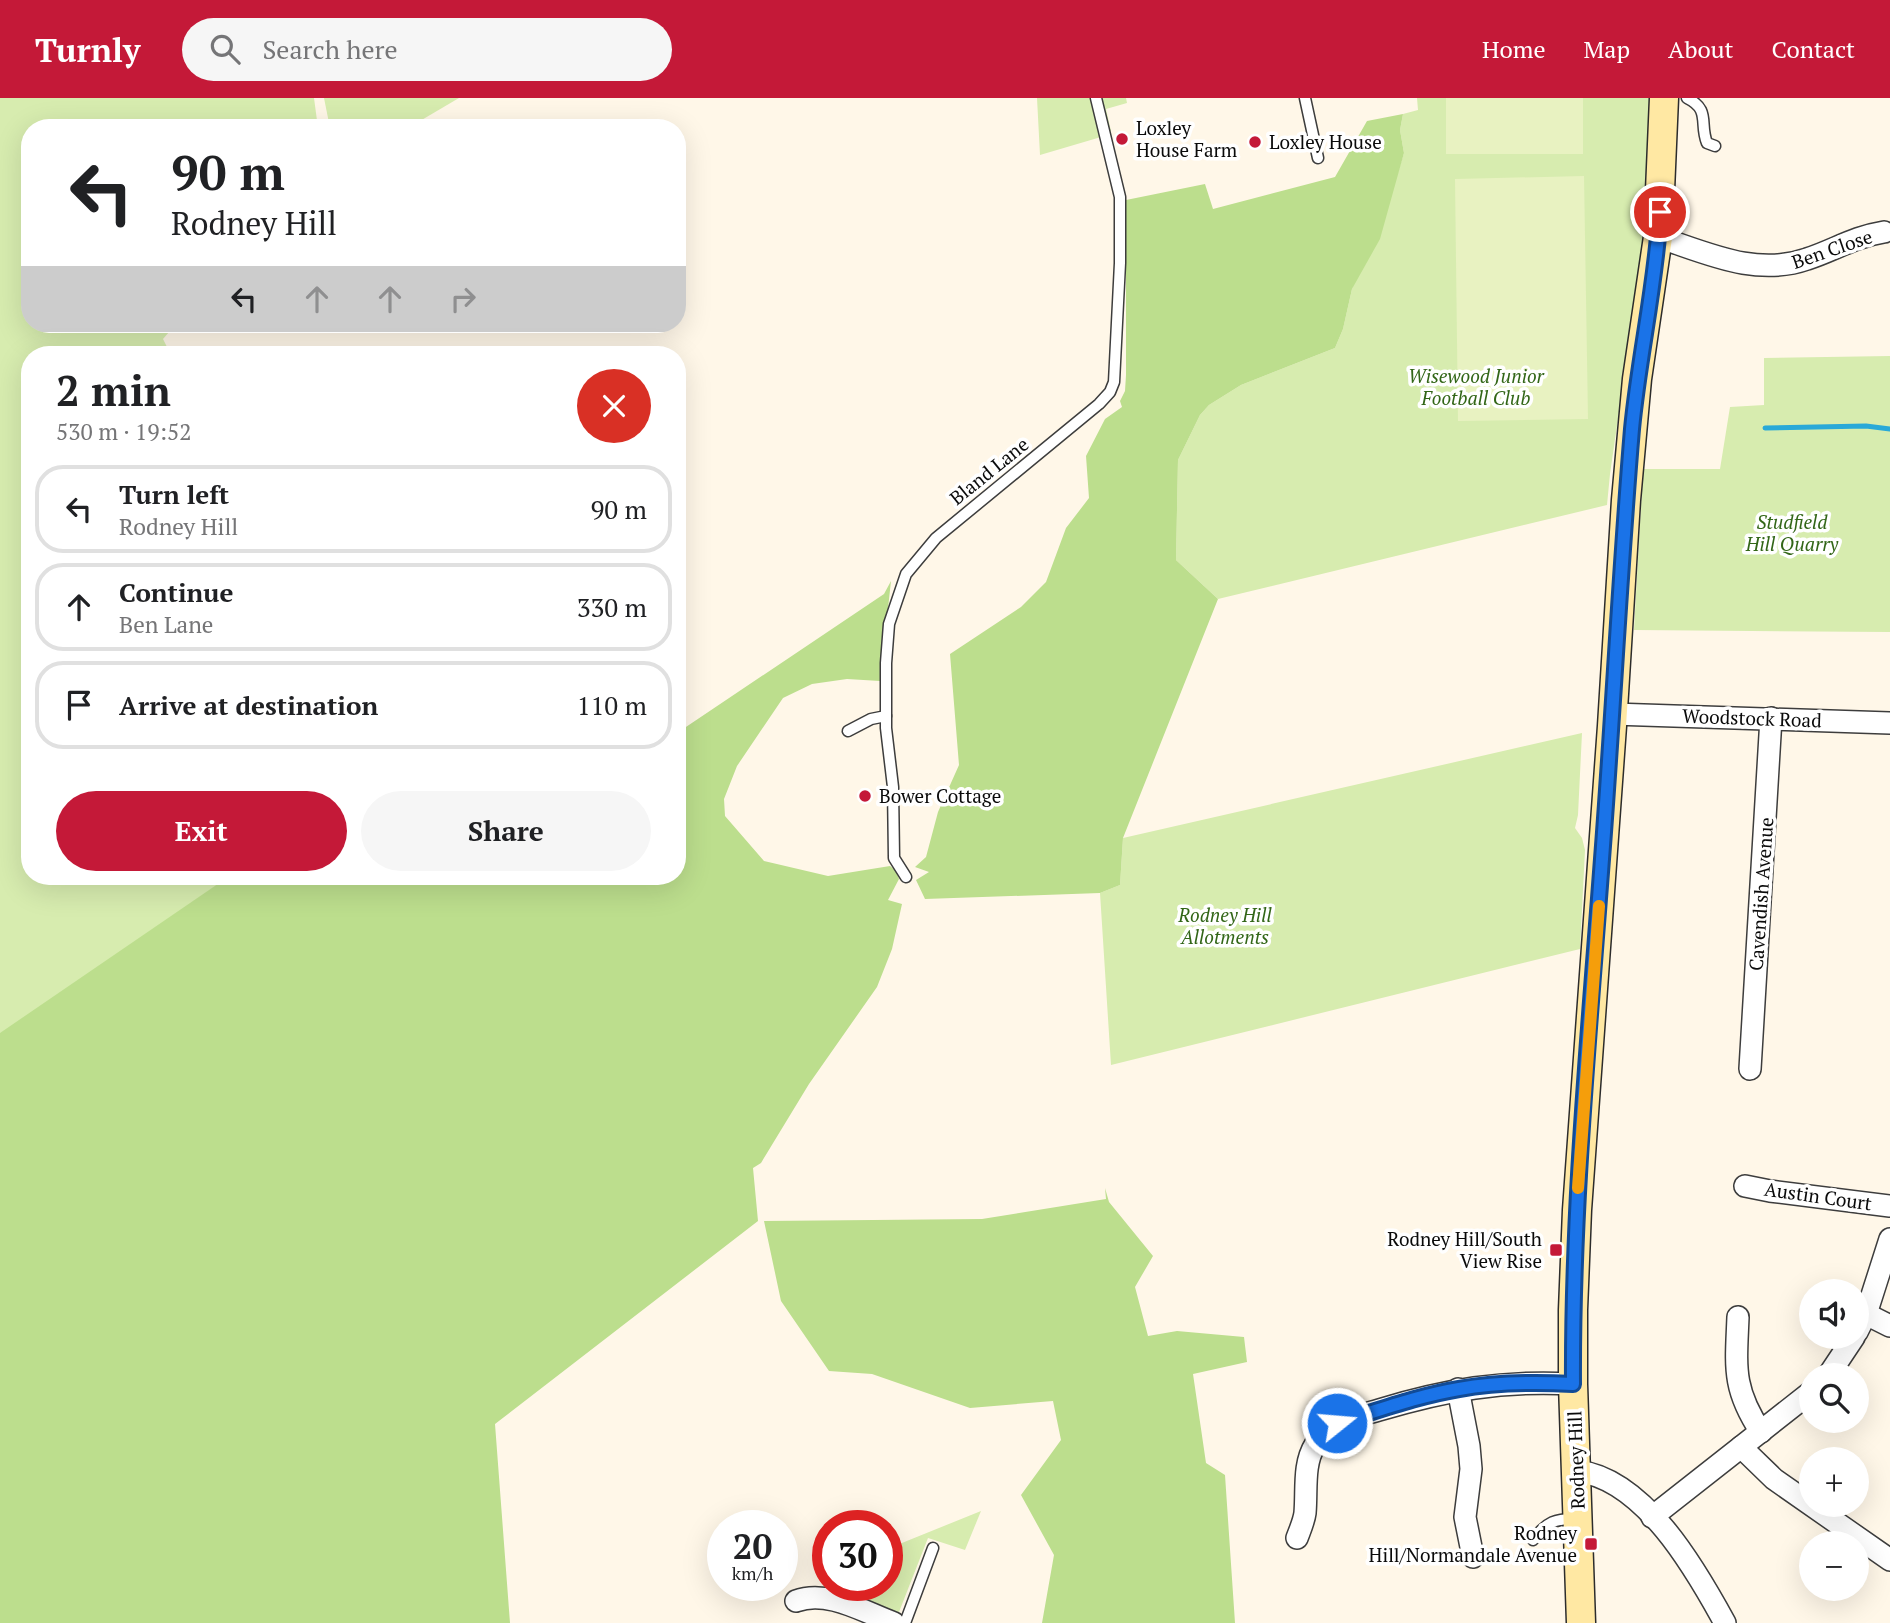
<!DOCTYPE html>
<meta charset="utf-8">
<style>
:root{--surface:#fff;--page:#f6f6f6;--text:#202124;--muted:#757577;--line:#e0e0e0;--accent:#c41938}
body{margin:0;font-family:"PT Serif",serif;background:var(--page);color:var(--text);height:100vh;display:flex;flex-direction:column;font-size:26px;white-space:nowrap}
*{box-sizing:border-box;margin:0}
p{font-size:23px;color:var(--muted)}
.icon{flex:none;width:38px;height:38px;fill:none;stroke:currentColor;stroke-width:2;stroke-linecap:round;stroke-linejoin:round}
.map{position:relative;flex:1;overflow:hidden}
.details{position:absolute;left:21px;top:248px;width:665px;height:539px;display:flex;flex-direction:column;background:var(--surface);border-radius:28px;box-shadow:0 7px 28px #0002}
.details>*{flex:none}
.top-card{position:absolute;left:21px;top:21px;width:665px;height:214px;border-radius:28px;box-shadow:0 7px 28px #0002;background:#fff;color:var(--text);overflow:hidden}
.controls{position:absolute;left:1799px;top:1181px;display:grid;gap:14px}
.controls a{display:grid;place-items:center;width:70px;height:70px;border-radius:50%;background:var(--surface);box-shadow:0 7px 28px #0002;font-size:35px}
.speed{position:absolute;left:707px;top:1412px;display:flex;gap:14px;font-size:35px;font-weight:700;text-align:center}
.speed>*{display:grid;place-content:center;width:91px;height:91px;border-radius:50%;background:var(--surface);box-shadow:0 7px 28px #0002;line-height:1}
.speed small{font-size:18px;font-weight:400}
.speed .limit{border:10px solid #d22;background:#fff;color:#111}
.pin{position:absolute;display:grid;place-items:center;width:60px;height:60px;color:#fff;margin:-30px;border:4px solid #fff;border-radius:50%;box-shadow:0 2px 7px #0007}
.me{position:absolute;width:77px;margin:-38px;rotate:73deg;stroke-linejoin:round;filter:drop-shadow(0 0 5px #0008)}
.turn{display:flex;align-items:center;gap:24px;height:147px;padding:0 35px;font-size:32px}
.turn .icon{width:91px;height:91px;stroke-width:2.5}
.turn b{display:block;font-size:49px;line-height:60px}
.lanes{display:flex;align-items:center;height:66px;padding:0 35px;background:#0003;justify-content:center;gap:35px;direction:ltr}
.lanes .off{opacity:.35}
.round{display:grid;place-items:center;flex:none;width:74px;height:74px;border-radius:37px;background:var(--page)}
.overview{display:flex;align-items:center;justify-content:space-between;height:119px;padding:0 35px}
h1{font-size:42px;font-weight:600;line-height:52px}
.button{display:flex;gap:14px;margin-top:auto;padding:14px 35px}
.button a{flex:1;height:80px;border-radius:42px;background:var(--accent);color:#fff;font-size:28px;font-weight:600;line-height:80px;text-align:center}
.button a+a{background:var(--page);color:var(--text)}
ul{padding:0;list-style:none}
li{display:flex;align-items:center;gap:21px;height:88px;margin:0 14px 10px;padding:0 21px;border:4px solid var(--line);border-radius:28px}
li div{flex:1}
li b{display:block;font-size:26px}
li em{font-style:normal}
header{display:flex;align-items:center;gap:42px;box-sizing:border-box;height:98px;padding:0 35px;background:var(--accent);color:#fff}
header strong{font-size:33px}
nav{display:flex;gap:38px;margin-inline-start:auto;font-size:24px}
.search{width:490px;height:63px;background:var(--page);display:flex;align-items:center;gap:18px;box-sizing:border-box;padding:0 24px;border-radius:38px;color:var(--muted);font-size:26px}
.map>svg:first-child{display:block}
.green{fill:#d7ecaf}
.forest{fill:#bcde8d}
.pitch{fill:#e8f2c1}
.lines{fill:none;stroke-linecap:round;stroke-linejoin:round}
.stream{stroke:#29a9d8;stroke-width:5}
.lane-casing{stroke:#3d3d3d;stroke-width:13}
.street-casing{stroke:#3d3d3d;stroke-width:24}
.secondary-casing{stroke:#2c2c2c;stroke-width:31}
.lane{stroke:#fff;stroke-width:10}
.street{stroke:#fff;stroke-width:21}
.secondary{stroke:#ffe8a3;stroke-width:28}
.route-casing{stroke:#114b97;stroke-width:18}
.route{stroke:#1a73e8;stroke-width:12}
.slow{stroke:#f59e0b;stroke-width:12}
.poi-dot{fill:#c41938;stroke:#fff;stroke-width:2.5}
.labels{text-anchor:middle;stroke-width:7;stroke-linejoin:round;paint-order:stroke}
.poi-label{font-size:19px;fill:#0a0a0a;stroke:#fff;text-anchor:start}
.street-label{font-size:19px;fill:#0a0a0a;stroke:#fff}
.park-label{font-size:19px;font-style:italic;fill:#326617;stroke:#fff}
</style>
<header>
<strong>Turnly</strong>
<div class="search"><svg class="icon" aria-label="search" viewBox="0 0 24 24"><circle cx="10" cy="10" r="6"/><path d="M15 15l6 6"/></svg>Search here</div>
<nav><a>Home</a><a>Map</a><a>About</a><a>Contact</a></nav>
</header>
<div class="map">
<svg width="1890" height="1525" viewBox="0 0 1890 1525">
<rect width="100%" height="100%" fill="#fff7e8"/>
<g class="green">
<polygon points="0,0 314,0 318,30 30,30 30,226 176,226 163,241 171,257 30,257 30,779 229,779 0,936"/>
<polygon points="324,0 459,0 408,30 330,30"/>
<polygon points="1037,0 1126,0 1127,5 1106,11 1111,33 1101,39 1040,57"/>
<polygon points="1417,0 1651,0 1649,107 1610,376 1607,407 1218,501 1176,462 1178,362 1200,317 1209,307 1241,287 1335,250 1343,231 1352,191 1393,90 1404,55 1400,32 1403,16 1418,12"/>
<polygon points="1890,258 1890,534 1634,532 1643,371 1720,371 1730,309 1764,307 1764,260"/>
<polygon points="1582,635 1578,717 1575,730 1582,740 1585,752 1580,851 1111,967 1100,795 1120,787 1123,740"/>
<polygon points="981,1413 965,1452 928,1440 899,1514 892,1516 868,1506 872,1493 855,1488 887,1488 887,1451"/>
</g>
<g class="forest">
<polygon points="1403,16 1400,32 1404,55 1380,141 1352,191 1343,231 1335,250 1241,287 1209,307 1200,317 1178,362 1176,462 1218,501 1123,740 1120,787 1100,795 925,801 916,782 929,774 915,769 926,759 938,714 959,667 950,556 1021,509 1046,484 1066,430 1089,400 1086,358 1105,321 1122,309 1120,303 1125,293 1126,277 1126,102 1205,86 1213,111 1335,79 1367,23"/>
<polygon points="891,483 880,583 847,581 812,586 783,600 737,668 724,701 725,718 764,763 828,778 890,768 896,773 899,781 888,802 902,806 892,851 877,889 809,986 761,1065 753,1070 758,1123 495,1326 510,1525 0,1525 0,935 228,779 677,779 677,635 884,496"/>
<polygon points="1105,1090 1109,1104 1153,1158 1135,1189 1148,1238 1177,1233 1244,1239 1247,1264 1193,1276 1206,1365 1225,1377 1235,1525 1042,1525 1054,1457 1021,1397 1061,1342 1053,1303 970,1310 872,1276 829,1273 781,1203 764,1123 982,1121 1106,1101"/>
</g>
<g class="pitch">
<rect x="1446" y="0" width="137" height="56"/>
<polygon points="1584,78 1588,321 1458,323 1455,81"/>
</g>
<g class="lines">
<polyline class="stream" points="1765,330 1866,328 1890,331"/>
<g class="lane-casing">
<g id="lane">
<polyline points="1305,0 1318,60"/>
<path d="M1687 0C1711 12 1699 25 1707 45L1715 48"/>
<polyline points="848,633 871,621 886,618"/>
<polyline points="906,779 894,760 893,689 886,630 886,565 889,526 906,476 936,440 1099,306 1110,294 1114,284 1120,165 1120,99 1096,0"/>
<path d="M1533 1442C1546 1424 1556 1420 1578 1421"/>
<polyline points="905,1525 933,1450"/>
</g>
</g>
<g class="street-casing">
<g id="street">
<path d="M1658 139C1707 155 1756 179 1807 161 1835 152 1853 139 1884 134"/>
<polyline points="1613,616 1890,625"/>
<polyline points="1750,971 1771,620"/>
<polyline points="1745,1088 1770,1093 1890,1108"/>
<polyline points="1866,1216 1890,1228"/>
<path d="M1738 1219C1736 1269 1732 1290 1761 1334"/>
<polyline points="1857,1234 1866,1216 1890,1141"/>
<polyline points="1828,1278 1854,1239"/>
<polyline points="1458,1291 1469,1348 1471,1371 1465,1419 1473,1459"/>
<polyline points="1741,1349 1774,1381 1890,1462"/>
<path d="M1577 1373C1644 1381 1695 1470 1725 1525"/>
<polyline points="1652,1419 1811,1294"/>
<path d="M1297 1440C1300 1432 1304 1423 1305 1415 1307 1392 1303 1366 1315 1347 1329 1324 1355 1319 1379 1312 1445 1292 1503 1282 1573 1286"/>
<path d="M796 1503C827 1491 864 1514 894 1525"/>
</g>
</g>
<g class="secondary-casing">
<polyline id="secondary" points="1581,1525 1573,1286 1573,1212 1577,1112 1612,628 1626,402 1637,281 1658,139 1664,0"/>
</g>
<use href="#lane" class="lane"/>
<use href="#street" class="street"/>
<use href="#secondary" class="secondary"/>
</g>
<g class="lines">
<g class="route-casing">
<path id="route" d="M1337 1325C1377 1313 1417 1298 1459 1291 1497 1284 1535 1284 1573 1286 1572 1111 1589 936 1602 761 1613 618 1620 474 1632 331 1639 258 1656 186 1660 114"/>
</g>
<use href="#route" class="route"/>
<polyline class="slow" points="1578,1090 1599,808"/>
</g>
<g class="poi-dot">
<circle cx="1122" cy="41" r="7"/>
<circle cx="1255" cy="44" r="7"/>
<circle cx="865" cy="698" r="7"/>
<rect x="1549" y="1145" width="14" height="14" rx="3.5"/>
<rect x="1584" y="1439" width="14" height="14" rx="3.5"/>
</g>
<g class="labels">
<g class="poi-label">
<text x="1136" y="37">Loxley<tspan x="1136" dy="22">House Farm</tspan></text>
<text x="1269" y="51">Loxley House</text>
<text x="879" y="705">Bower Cottage</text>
<text x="1542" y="1148" text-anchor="end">Rodney Hill/South<tspan x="1542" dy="22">View Rise</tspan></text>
<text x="1577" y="1442" text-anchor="end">Rodney<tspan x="1577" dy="22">Hill/Normandale Avenue</tspan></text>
</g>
<g class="street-label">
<text transform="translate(1832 151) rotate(-19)" y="7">Ben Close</text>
<text transform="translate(989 373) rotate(-39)" y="7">Bland Lane</text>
<text transform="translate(1752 620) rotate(2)" y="7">Woodstock Road</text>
<text transform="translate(1761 796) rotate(-86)" y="7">Cavendish Avenue</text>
<text transform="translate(1818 1098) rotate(8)" y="7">Austin Court</text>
<text transform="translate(1576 1362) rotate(-92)" y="7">Rodney Hill</text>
</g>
<g class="park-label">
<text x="1476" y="285">Wisewood Junior<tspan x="1476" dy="22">Football Club</tspan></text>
<text x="1792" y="431">Studfield<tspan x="1792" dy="22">Hill Quarry</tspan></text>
<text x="1225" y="824">Rodney Hill<tspan x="1225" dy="22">Allotments</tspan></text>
</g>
</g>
</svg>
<div class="controls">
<a><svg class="icon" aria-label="sound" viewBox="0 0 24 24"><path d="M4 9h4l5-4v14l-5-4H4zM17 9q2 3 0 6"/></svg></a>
<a><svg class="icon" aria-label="search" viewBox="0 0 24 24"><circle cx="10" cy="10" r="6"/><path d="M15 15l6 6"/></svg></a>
<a>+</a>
<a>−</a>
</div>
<div class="speed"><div>20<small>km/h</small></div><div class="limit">30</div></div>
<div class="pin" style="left:1660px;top:114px;background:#d93025"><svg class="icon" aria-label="arrive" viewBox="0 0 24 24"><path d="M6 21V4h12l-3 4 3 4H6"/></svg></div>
<svg class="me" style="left:1337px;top:1325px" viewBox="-20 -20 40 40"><circle r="17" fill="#1a73e8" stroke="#fff" stroke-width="3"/><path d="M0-11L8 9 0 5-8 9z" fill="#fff"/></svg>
<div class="top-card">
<div class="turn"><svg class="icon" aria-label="left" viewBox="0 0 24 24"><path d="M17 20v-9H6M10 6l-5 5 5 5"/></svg><div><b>90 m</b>Rodney Hill</div></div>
<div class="lanes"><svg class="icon" aria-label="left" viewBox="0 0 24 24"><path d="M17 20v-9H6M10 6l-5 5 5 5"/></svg><svg class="icon off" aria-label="ahead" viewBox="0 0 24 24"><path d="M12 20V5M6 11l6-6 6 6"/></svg><svg class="icon off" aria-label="ahead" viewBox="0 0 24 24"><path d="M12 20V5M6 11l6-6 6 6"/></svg><svg class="icon off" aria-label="right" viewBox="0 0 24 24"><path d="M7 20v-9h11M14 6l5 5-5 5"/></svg></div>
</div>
<section class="details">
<div class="overview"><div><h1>2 min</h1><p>530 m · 19:52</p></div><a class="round" style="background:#d93025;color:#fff"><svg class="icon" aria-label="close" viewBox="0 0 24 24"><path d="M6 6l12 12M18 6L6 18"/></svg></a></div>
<ul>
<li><svg class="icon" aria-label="left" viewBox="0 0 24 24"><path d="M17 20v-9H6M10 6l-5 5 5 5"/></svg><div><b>Turn left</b><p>Rodney Hill</p></div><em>90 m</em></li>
<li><svg class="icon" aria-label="ahead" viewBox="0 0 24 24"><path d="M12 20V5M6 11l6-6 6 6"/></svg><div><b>Continue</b><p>Ben Lane</p></div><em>330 m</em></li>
<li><svg class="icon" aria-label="arrive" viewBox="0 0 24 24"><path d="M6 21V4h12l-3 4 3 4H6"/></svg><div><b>Arrive at destination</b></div><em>110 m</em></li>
</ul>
<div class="button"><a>Exit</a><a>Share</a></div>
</section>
</div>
